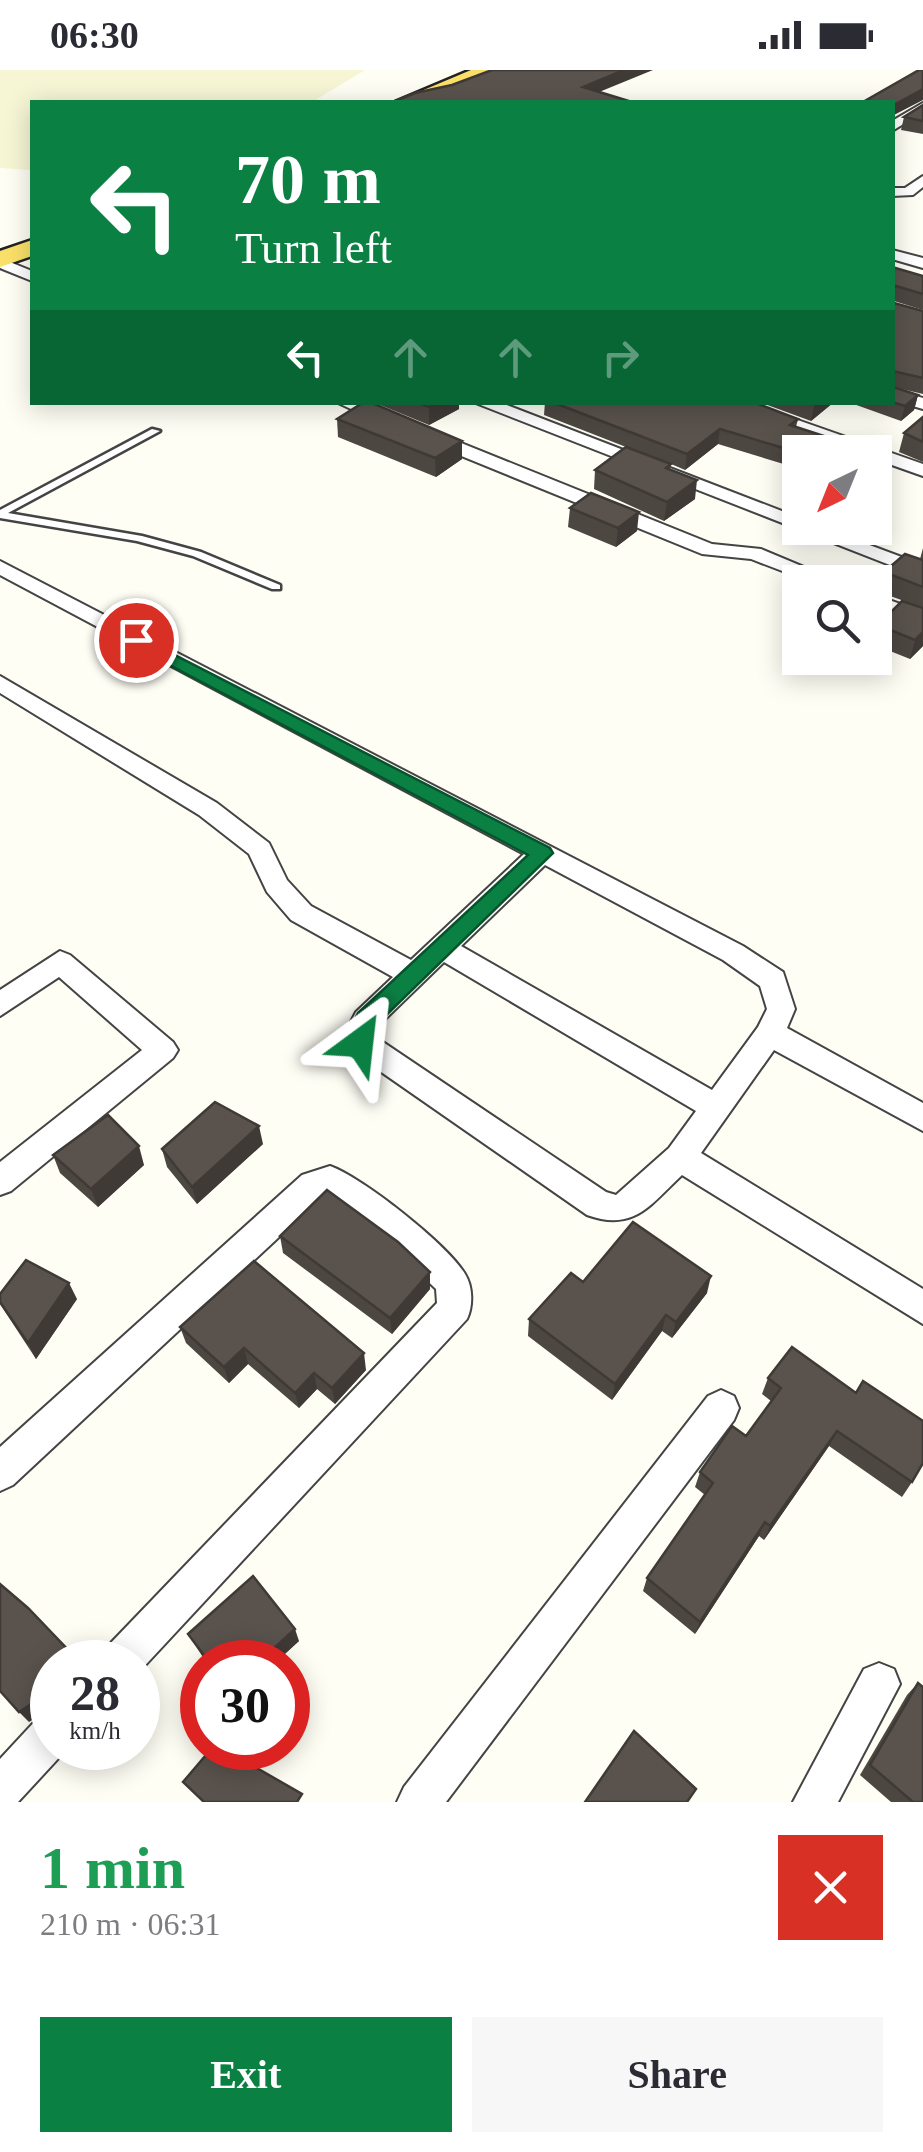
<!DOCTYPE html>
<meta charset="utf-8">
<style>
:root{--surface:#fff;--page:#f7f7f7;--text:#2b2b33;--muted:#7c7c81;--accent:#0b8043}
body{margin:0;font-family:"Times New Roman",serif;background:var(--page);color:var(--text);height:100vh;display:flex;flex-direction:column;font-size:38px;white-space:nowrap}
*{box-sizing:border-box;margin:0}
p{font-size:32px;color:var(--muted)}
.icon{flex:none;width:55px;height:55px;fill:none;stroke:currentColor;stroke-width:2;stroke-linecap:round;stroke-linejoin:round}
.map{position:relative;height:1732px;overflow:hidden}
.sheet{display:flex;flex-direction:column;background:var(--surface);flex:1}
.sheet>*{flex:none}
.banner{position:absolute;left:30px;top:30px;width:865px;height:305px;border-radius:0px;box-shadow:0 5px 25px #0003;background:#0b8043;color:#fff;overflow:hidden}
.needle{width:65px;rotate:223deg}
.fabs{position:absolute;left:782px;top:365px;display:grid;gap:20px}
.fabs a{display:grid;place-items:center;width:110px;height:110px;border-radius:0px;background:var(--surface);box-shadow:0 5px 25px #0003;font-size:50px}
.speed{position:absolute;left:30px;top:1570px;display:flex;gap:20px;font-size:50px;font-weight:700;text-align:center}
.speed>*{display:grid;place-content:center;width:130px;height:130px;border-radius:50%;background:var(--surface);box-shadow:0 5px 25px #0003;line-height:1}
.speed small{font-size:25px;font-weight:400}
.speed .limit{border:15px solid #d22;background:#fff;color:#111}
.pin{position:absolute;display:grid;place-items:center;width:85px;height:85px;color:#fff;margin:-42px;border:5px solid #fff;border-radius:50%;box-shadow:0 2px 10px #0007}
.me{position:absolute;width:110px;margin:-55px;rotate:30deg;stroke-linejoin:round;filter:drop-shadow(0 0 8px #0008)}
.turn{display:flex;align-items:center;gap:35px;height:210px;padding:0 40px;font-size:45px}
.turn .icon{width:130px;height:130px;stroke-width:2.5}
.turn b{display:block;font-size:70px;line-height:85px}
.lanes{display:flex;align-items:center;height:95px;padding:0 40px;background:#0003;justify-content:center;gap:50px;direction:ltr}
.lanes .off{opacity:.35}
.round{display:grid;place-items:center;flex:none;width:105px;height:105px;border-radius:0px;background:var(--page)}
.headline{display:flex;align-items:center;justify-content:space-between;height:170px;padding:0 40px}
h1{font-size:60px;font-weight:600;line-height:75px;color:#1e9e55}
.primary-button{display:flex;gap:20px;margin-top:auto;padding:20px 40px}
.primary-button a{flex:1;height:115px;border-radius:0px;background:var(--accent);color:#fff;font-size:40px;font-weight:600;line-height:115px;text-align:center}
.primary-button a+a{background:var(--page);color:var(--text)}
.status{display:flex;justify-content:space-between;align-items:center;height:70px;padding:0 50px;background:var(--surface);direction:ltr}
.status svg{height:28px;fill:currentColor}
.map>svg:first-child{display:block}
.farmland{fill:#f6f5d4}
.lines{fill:none;stroke-linecap:round;stroke-linejoin:round}
.lane-casing{stroke:#444;stroke-width:5}
.street-casing{stroke:#444;stroke-width:4}
.primary-casing{stroke:#222;stroke-width:5}
.lane{fill:#fff;fill-rule:evenodd}
.street{fill:#fff;fill-rule:evenodd}
.primary{fill:#fae069;fill-rule:evenodd}
.wall{fill:#4d4742}
.shaded-wall{fill:#3f3a36}
.building{fill:#5a534d;stroke:#3f3a36;stroke-width:2.5}
.route{fill:#0b8043;stroke:#07532c;stroke-width:2.5}
</style>
<div class="status"><b>06:30</b><svg viewBox="0 0 49 12"><path d="M0 12V9h3v3zM5 12V6h3v6zM10 12V3h3v9zM15 12V0h3v12zM26 1h20v11H26zM47 4h2v5h-2z"/></svg></div>
<div class="map">
<svg width="923" height="1732" viewBox="0 0 923 1732">
<rect width="100%" height="100%" fill="#fffef5"/>
<polygon class="farmland" points="0,0 365,0 312,32 32,32 32,100 0,98"/>
<g class="lines">
<g class="lane-casing">
<polygon id="lane" points="152,359 160,361 8,443 142,466 201,482 280,515 280,519 272,519 193,486 137,471 0,448 0,440"/>
</g>
<g class="street-casing">
<g id="street">
<polygon points="923,33 923,42 892,61 892,51"/>
<polygon points="923,106 923,117 913,125 892,126 892,118 905,118"/>
<polygon points="892,180 923,188 923,198 892,189"/>
<polygon points="0,188 32,201 32,211 0,198"/>
<polygon points="892,319 923,328 923,339 892,330"/>
<polygon points="336,332 362,332 398,350 389,355 383,354"/>
<polygon points="473,332 499,332 800,448 800,458 824,458 923,495 923,508"/>
<polygon points="718,332 746,332 923,394 923,406 875,389 875,382 855,382"/>
<polygon points="429,360 712,474 761,479 840,512 811,512 751,489 702,484 422,370 422,362"/>
<path d="M0 491 743 876 783 902 795 939 787 958 923 1033V1061L774 980 701 1083 923 1219V1254L682 1105C650 1135 634 1162 587 1145L351 981 344 965 356 942 393 907 291 850 267 822 249 784 199 745 0 623V606L217 733 269 773 287 810 311 836 411 890 524 784 0 505ZM545 795 723 890 760 916 767 939 758 957 712 1020 461 876ZM444 892 696 1041 669 1078 616 1125 606 1122 374 966 377 957Z"/>
<polygon points="875,525 923,542 923,555 875,539"/>
<polygon points="60,881 70,885 173,972 178,980 173,988 11,1121 0,1125 0,1092 142,980 59,907 0,946 0,920"/>
<path d="M330 1096C362 1107 448 1175 465 1204 473 1217 473 1236 467 1249L138 1603V1592H100L106 1578 437 1233 436 1219 373 1159 323 1126 13 1415 0 1421V1377L302 1105Z"/>
<polygon points="721,1320 734,1326 739,1338 734,1350 446,1732 397,1732 404,1717 708,1326"/>
<polygon points="879,1593 894,1599 900,1614 838,1732 793,1732 864,1599"/>
<polygon points="52,1643 52,1678 67,1679 18,1732 0,1732 0,1689 37,1649"/>
</g>
</g>
<g class="primary-casing">
<g id="primary">
<polygon points="471,0 499,0 422,32 395,32"/>
<polygon points="32,170 32,186 0,197 0,181"/>
</g>
</g>
<use href="#lane" class="lane"/>
<use href="#street" class="street"/>
<use href="#primary" class="primary"/>
</g>
<g class="wall">
<polygon points="923,35 923,64 901,60 904,47"/>
<polygon points="892,197 923,206 923,240 894,231 894,233 923,241 923,324 893,317 918,325 914,340 901,351 848,332 892,332"/>
<polygon points="373,332 459,332 459,339 429,355"/>
<polygon points="545,332 753,332 798,349 796,357 820,382 800,382 800,399 718,374 685,400 671,394 670,399 695,429 664,451 594,419 595,400 626,377 544,345"/>
<polygon points="759,332 834,332 811,351"/>
<polygon points="923,347 923,392 899,382 904,363"/>
<polygon points="337,349 462,389 436,407 338,367"/>
<polygon points="570,438 637,461 616,477 568,457"/>
<polygon points="923,478 923,576 910,589 875,575 875,564 878,555 918,536 879,522 884,502 920,489"/>
<polygon points="263,1074 197,1134 167,1097 162,1079"/>
<polygon points="53,1085 144,1095 98,1137 60,1103"/>
<polygon points="280,1166 430,1219 392,1264 283,1183"/>
<polygon points="583,1212 707,1223 672,1268 662,1261 612,1330 528,1266 529,1249"/>
<polygon points="77,1229 36,1289 0,1234"/>
<polygon points="180,1257 366,1300 335,1334 317,1319 299,1338 248,1294 229,1313 186,1273"/>
<polygon points="768,1308 912,1412 902,1427 829,1376 764,1470 759,1466 695,1564 643,1521 647,1508 705,1425 695,1417 700,1402 746,1366 771,1331 762,1324"/>
<polygon points="188,1564 299,1571 276,1592 206,1592"/>
<polygon points="918,1613 923,1732 891,1732 860,1705 907,1625"/>
</g>
<g class="shaded-wall">
<polygon points="624,0 653,0 582,29 583,17"/>
<polygon points="923,19 923,30 892,46 893,35"/>
<polygon points="918,325 914,340 901,351 905,336"/>
<polygon points="437,332 459,332 459,339 429,355 429,337"/>
<polygon points="818,332 834,332 811,351 814,336"/>
<polygon points="720,359 718,374 685,400 687,384"/>
<polygon points="824,366 819,382 806,382"/>
<polygon points="462,371 462,389 436,407 435,388"/>
<polygon points="697,410 695,429 664,451 667,432"/>
<polygon points="639,442 637,461 616,477 618,458"/>
<polygon points="923,562 923,576 910,589 915,570"/>
<polygon points="259,1056 263,1074 197,1134 192,1117"/>
<polygon points="139,1076 144,1095 98,1137 91,1119"/>
<polygon points="430,1202 430,1219 392,1264 390,1248"/>
<polygon points="711,1206 707,1223 672,1268 676,1252"/>
<polygon points="69,1213 77,1229 36,1289 28,1273"/>
<polygon points="666,1245 662,1261 612,1330 615,1314"/>
<polygon points="244,1278 248,1294 229,1313 224,1297"/>
<polygon points="364,1283 366,1300 335,1334 332,1318"/>
<polygon points="314,1303 317,1319 299,1338 295,1323"/>
<polygon points="837,1361 829,1376 764,1470 770,1456"/>
<polygon points="765,1452 759,1466 695,1564 700,1552"/>
<polygon points="295,1559 299,1571 276,1592 259,1592"/>
<polygon points="52,1613 52,1634 47,1641 29,1652 19,1642"/>
</g>
<g class="building">
<polygon points="492,0 624,0 583,17 632,32 393,32 415,23 452,15"/>
<polygon points="919,0 923,0 923,19 892,36 892,32 863,32"/>
<polygon points="923,35 923,51 904,47"/>
<polygon points="892,197 923,206 923,224 896,216 892,219"/>
<polygon points="892,224 894,233 923,241 923,308 893,301 893,317 918,325 905,336 892,332"/>
<polygon points="364,332 370,332 462,371 435,388 337,349"/>
<polygon points="417,332 437,332 429,337"/>
<polygon points="552,332 753,332 798,349 790,355 824,366 806,382 800,383 720,359 687,384"/>
<polygon points="923,347 923,372 904,363"/>
<polygon points="841,372 868,380 866,382 833,382"/>
<polygon points="626,377 671,394 666,398 697,410 667,432 595,400"/>
<polygon points="591,423 639,442 618,458 570,438"/>
<polygon points="905,484 923,490 923,517 884,502"/>
<polygon points="902,531 923,538 923,562 915,570 878,555"/>
<polygon points="215,1032 259,1056 192,1117 162,1079"/>
<polygon points="108,1045 139,1076 91,1119 53,1085"/>
<polygon points="327,1120 398,1172 430,1202 390,1248 280,1166"/>
<polygon points="633,1152 711,1206 676,1252 666,1245 615,1314 529,1249 571,1203 583,1212"/>
<polygon points="26,1190 69,1213 28,1273 0,1232 0,1224"/>
<polygon points="254,1191 364,1283 332,1318 314,1303 295,1323 244,1278 224,1297 180,1257"/>
<polygon points="792,1277 856,1323 863,1311 923,1351 923,1393 912,1412 837,1361 770,1456 765,1452 700,1552 647,1508 713,1413 700,1402 732,1356 746,1366 781,1318 768,1308"/>
<polygon points="253,1506 295,1559 259,1592 209,1592 188,1564"/>
<polygon points="0,1514 28,1538 75,1587 71,1592 52,1592 52,1613 37,1630 19,1642 0,1621"/>
<polygon points="918,1613 923,1617 923,1732 913,1732 870,1695"/>
<polygon points="634,1661 696,1719 687,1732 585,1732"/>
<polygon points="212,1678 222,1678 302,1724 297,1732 204,1732 183,1712"/>
</g>
<path class="route" d="M136 565 550 778 553 783 375 956 369 980H352C344 965 351 957 358 943L528 785 130 574V566Z"/>
</svg>
<div class="fabs">
<a><svg class="needle" viewBox="-14 -14 28 28"><path d="M0-13l5 13h-10z" fill="#e53935"/><path d="M0 13l5-13h-10z" fill="#7c7c81"/></svg></a>
<a><svg class="icon" aria-label="search" viewBox="0 0 24 24"><circle cx="10" cy="10" r="6"/><path d="M15 15l6 6"/></svg></a>
</div>
<div class="speed"><div>28<small>km/h</small></div><div class="limit">30</div></div>
<div class="pin" style="left:136px;top:570px;background:#d93025"><svg class="icon" aria-label="arrive" viewBox="0 0 24 24"><path d="M6 21V4h12l-3 4 3 4H6"/></svg></div>
<svg class="me" style="left:360px;top:973px" viewBox="-20 -20 40 40"><path d="M0-17L14 15 0 8-14 15z" fill="#0b8043" stroke="#fff" stroke-width="4"/></svg>
<div class="banner">
<div class="turn"><svg class="icon" aria-label="left" viewBox="0 0 24 24"><path d="M17 20v-9H6M10 6l-5 5 5 5"/></svg><div><b>70 m</b>Turn left</div></div>
<div class="lanes"><svg class="icon" aria-label="left" viewBox="0 0 24 24"><path d="M17 20v-9H6M10 6l-5 5 5 5"/></svg><svg class="icon off" aria-label="ahead" viewBox="0 0 24 24"><path d="M12 20V5M6 11l6-6 6 6"/></svg><svg class="icon off" aria-label="ahead" viewBox="0 0 24 24"><path d="M12 20V5M6 11l6-6 6 6"/></svg><svg class="icon off" aria-label="right" viewBox="0 0 24 24"><path d="M7 20v-9h11M14 6l5 5-5 5"/></svg></div>
</div>
</div>
<section class="sheet">
<div class="headline"><div><h1>1 min</h1><p>210 m · 06:31</p></div><a class="round" style="background:#d93025;color:#fff"><svg class="icon" aria-label="close" viewBox="0 0 24 24"><path d="M6 6l12 12M18 6L6 18"/></svg></a></div>
<div class="primary-button"><a>Exit</a><a>Share</a></div>
</section>
